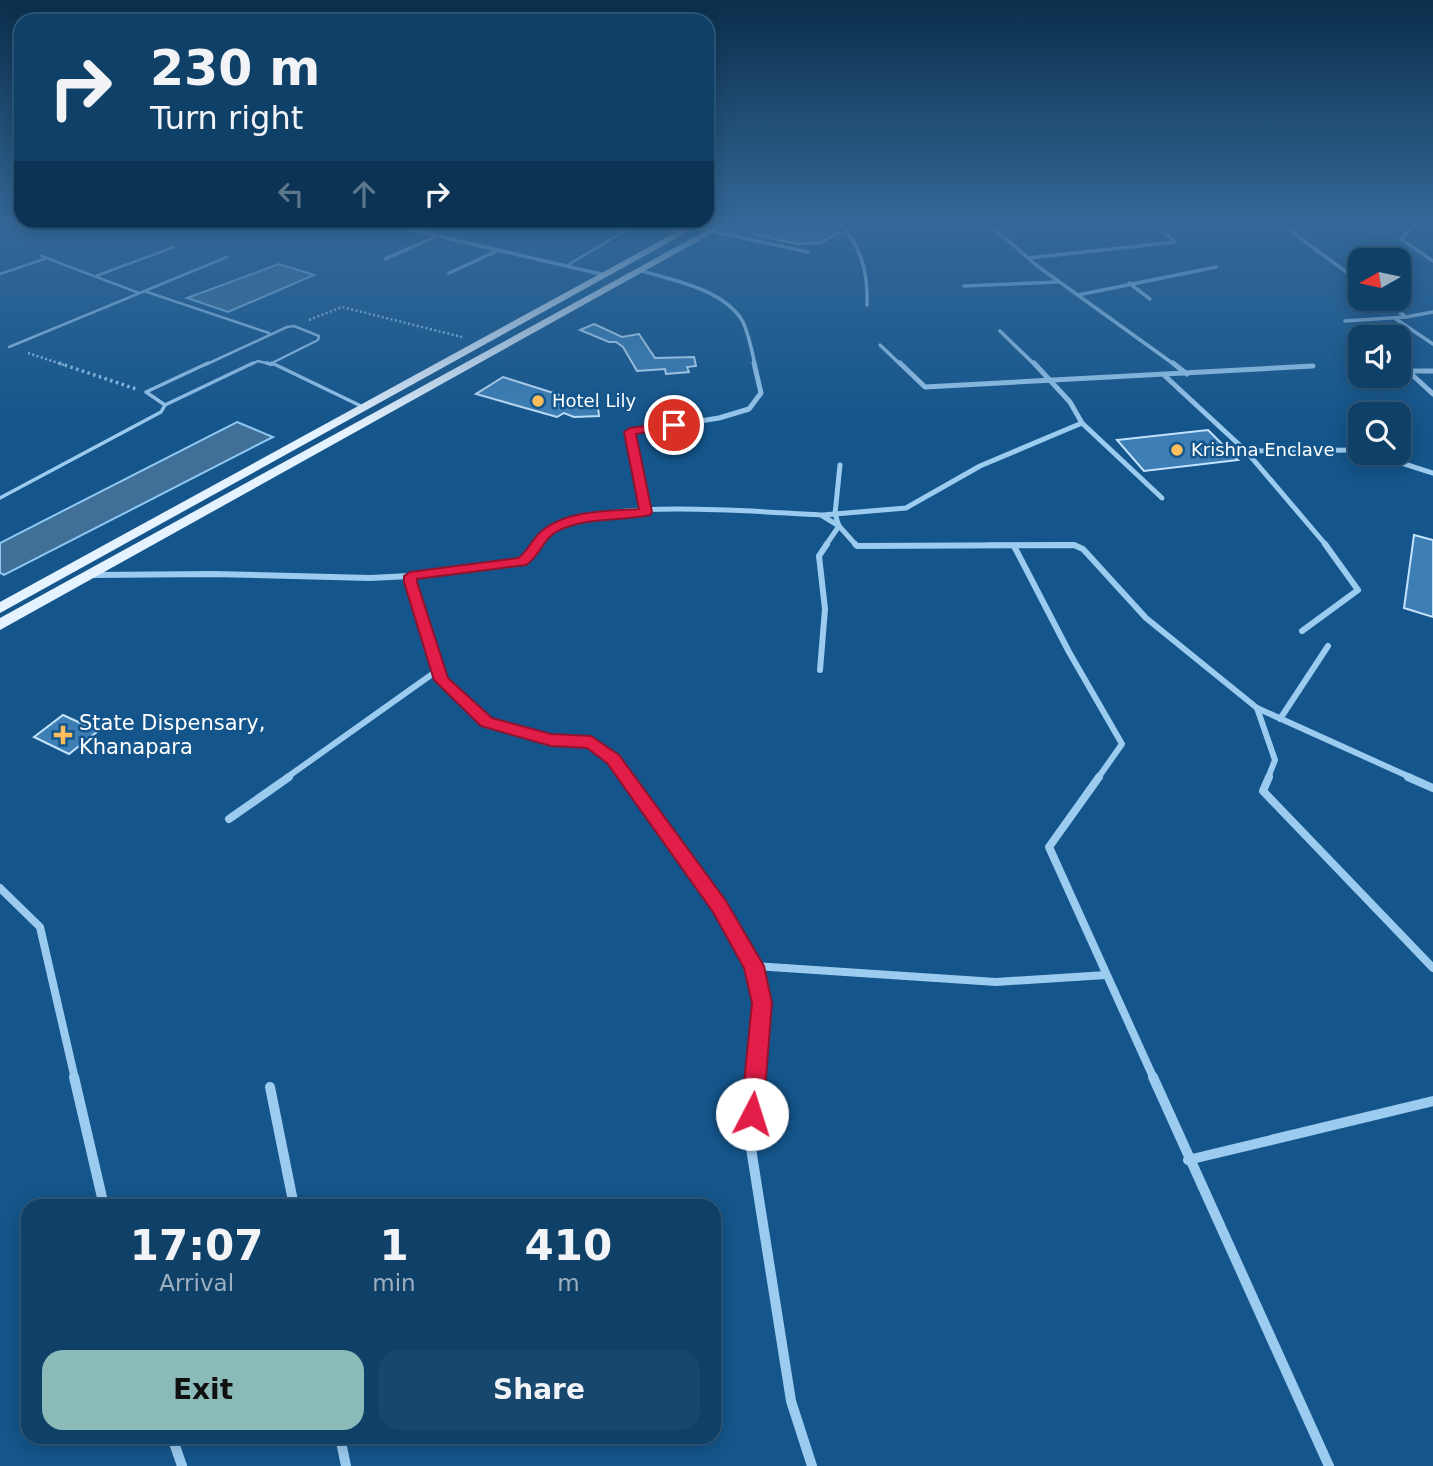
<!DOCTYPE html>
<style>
:root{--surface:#0f4068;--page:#18476e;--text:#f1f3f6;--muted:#9bafc0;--line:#2f597c;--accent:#8bbbb9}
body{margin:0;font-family:"DejaVu Sans",sans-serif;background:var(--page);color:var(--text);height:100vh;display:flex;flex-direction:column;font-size:26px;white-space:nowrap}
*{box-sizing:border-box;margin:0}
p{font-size:23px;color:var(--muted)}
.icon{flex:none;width:38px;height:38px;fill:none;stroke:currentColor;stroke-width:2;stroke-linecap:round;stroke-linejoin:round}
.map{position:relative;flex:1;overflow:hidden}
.drawer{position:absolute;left:21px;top:1199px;width:700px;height:245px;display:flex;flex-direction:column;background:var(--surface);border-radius:21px;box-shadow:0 4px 18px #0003,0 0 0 2px var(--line)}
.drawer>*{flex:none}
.top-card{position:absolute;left:14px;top:14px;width:700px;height:214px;border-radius:21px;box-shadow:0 4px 18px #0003,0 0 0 2px var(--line);background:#0f4068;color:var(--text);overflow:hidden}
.needle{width:46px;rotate:261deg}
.tools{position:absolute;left:1348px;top:248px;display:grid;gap:14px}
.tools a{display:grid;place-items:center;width:63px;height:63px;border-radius:14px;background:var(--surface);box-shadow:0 4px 18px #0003,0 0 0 2px var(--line);font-size:35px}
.pin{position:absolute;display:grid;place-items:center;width:60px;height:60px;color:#fff;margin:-30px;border:4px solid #fff;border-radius:50%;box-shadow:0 2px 7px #0007}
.me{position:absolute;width:77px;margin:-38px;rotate:5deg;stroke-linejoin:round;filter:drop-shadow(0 0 5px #0008)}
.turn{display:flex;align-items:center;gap:24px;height:147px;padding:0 21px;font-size:32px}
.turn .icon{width:91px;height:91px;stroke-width:2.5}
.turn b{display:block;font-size:49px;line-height:60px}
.lanes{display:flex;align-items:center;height:66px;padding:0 21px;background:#0003;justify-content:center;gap:35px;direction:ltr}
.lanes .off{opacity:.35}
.eta{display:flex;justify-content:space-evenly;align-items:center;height:119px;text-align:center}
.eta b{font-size:42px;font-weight:800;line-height:49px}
.primary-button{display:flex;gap:14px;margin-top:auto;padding:14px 21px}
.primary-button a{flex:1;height:80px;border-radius:21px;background:var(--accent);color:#111;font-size:28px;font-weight:800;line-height:80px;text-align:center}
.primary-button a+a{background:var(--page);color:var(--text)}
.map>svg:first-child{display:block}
.water{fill:#407098;stroke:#8ec8f3;stroke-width:2}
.building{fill:#3d7fb5;stroke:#c3e3fc;stroke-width:2}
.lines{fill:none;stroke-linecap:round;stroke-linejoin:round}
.path-far1{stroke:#9ccbf0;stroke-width:2.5;stroke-dasharray:2 2.5;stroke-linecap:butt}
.path{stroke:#9ccbf0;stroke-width:3.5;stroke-dasharray:2.5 3.5;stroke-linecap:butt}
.lane-far1{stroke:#9ccbf0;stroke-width:2.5}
.lane{stroke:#9ccbf0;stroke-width:3.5}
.street-far4{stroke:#9ccbf0;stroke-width:3.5}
.street-far3{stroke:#9ccbf0;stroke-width:5}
.street-far2{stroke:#9ccbf0;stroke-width:6}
.street-far1{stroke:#9ccbf0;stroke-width:8}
.street{stroke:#9ccbf0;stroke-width:10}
.primary{fill:#e5f2ff;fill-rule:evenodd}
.route{fill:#e11d48;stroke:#92132f;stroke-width:2}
.poi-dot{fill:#ffbe5b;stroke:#14558b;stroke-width:2.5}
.labels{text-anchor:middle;stroke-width:5;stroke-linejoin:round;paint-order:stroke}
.far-poi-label{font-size:18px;fill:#fff;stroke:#14558b;text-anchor:start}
.poi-label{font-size:21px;fill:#fff;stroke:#14558b;text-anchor:start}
</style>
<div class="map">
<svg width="1433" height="1466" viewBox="0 0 1433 1466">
<rect width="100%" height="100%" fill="#14558b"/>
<g class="water">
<polygon points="279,264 314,275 228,312 187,298"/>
<polygon points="237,422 273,437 4,575 0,573 0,543"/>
</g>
<g class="building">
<polygon points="761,224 829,224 839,233 820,243 796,244 754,234 751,230"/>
<polygon points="594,324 622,337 639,334 655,358 694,357 696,366 687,367 689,372 666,374 665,369 637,371 623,347 616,342 609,342 580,330"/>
<polygon points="503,377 598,407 599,416 574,417 564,413 557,417 476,394"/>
<polygon points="1208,430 1238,460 1144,471 1117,440"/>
<polygon points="1414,535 1433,540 1433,617 1404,608"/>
<polygon points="63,715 98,731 69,754 34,737"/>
</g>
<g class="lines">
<g class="path-far1">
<polyline points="309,320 342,307 462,337"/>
<polyline points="28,353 64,365"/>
</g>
<polyline class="path" points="59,363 136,389"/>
<g class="lane-far1">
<polyline points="646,224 684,232"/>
<polyline points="415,231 430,224"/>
<polyline points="41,256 139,293"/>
<polyline points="566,266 637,224"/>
<polyline points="0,274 47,258"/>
<polyline points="96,276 174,247"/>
<polyline points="144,291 269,333"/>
<polyline points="9,347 227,257"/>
<polyline points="205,365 287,327 294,326 319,336 318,340 270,364 272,365"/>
<polyline points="250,365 258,361 270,364"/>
</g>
<g class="lane">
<polyline points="267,363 270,364"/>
<polyline points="272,363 363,407"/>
<polyline points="165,405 253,363"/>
<polyline points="0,498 161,412 165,405 146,392 208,363"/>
</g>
<g class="street-far4">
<polyline points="386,224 605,275"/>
<path d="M841 224C862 250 868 272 867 305"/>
<polyline points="989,224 1036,265 1175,365"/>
<polyline points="1281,224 1360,282"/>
<polyline points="1415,224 1401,239 1433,261"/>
<polyline points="693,227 808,252"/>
<polyline points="1029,258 1175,242 1154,224"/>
<polyline points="385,259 437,236"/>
<path d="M641 271C674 280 725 290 743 322 749 335 752 351 755 365"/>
<polyline points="449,273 497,251"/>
<polyline points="1129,283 1150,299"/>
<polyline points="964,286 1058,282"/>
<polyline points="1078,295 1216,267"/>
<polyline points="1382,299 1406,317"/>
<polyline points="1396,319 1433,344"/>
<polyline points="1345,321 1406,317 1433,312"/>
<polyline points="1000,331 1035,365"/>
<polyline points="880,345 901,365"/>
</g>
<g class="street-far3">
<polyline points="900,363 925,387 1313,366"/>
<polyline points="1034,363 1070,402 1082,423 1162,498"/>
<polyline points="1173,363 1187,374"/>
<polyline points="1433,371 1408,371 1433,394"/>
<polyline points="1165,376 1246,451 1326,545"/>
<polyline points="1246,451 1360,450"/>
<polyline points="1370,453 1433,473"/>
<polyline points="645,512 630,432 719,418 749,409 761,393 754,363"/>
<polyline points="823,515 906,508 980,466 1082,423"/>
<path d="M536 545C540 539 544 533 550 530 607 497 753 512 821 515L839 526 856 545"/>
<polyline points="826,545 839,526 835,514 840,465"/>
<polyline points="987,545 1075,545"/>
</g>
<g class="street-far2">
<polyline points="855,544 857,546 1074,545 1083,549 1146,618 1257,708 1412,778"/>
<polyline points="1014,546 1069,652 1122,744 1098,778"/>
<polyline points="92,575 213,574 370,578 410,576 412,591 441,680 487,722 550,740 591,742 613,759 627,778"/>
<polyline points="410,576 522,562 537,544"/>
<polyline points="1302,631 1358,590 1325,544"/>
<polyline points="820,670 825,609 819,556 827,544"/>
<polyline points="1257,708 1275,760 1268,778"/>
<polyline points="1280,719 1328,646"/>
<polyline points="286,778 438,670"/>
</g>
<g class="street-far1">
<path d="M626 777C665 831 758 939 762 1004 763 1028 758 1055 755 1079"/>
<polyline points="1099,777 1049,847 1154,1079"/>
<polyline points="1269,777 1263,791 1433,968"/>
<polyline points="1408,777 1433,788"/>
<polyline points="229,819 289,777"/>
<polyline points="0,888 40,927 75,1079"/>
<polyline points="754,966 996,982 1106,975"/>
</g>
<g class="street">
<polyline points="74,1077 104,1206"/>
<polyline points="756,1077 750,1142 791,1401 812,1466"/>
<polyline points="1153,1077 1329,1466"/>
<polyline points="270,1087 294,1206"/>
<polyline points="1188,1160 1433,1101"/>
<polyline points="172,1437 182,1466"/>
<polyline points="340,1437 346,1466"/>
</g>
<g class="primary">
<polygon points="691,224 702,224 0,613 0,602"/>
<polygon points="718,224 729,224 0,630 0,618"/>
</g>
</g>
<linearGradient id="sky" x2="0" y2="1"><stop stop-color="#0b2f4c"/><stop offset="0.52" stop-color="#346898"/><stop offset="1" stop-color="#346898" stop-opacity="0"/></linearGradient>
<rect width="1433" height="430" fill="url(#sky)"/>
<path class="route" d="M674 422 680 425 678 427 636 434 652 512 650 515C618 522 586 516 556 532 542 540 540 556 526 565L417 579V582L448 678 492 718 551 734 591 736 619 755 726 901 764 966 772 1003 763 1114 760 1122 752 1125 745 1122 741 1114 752 1003 744 968 713 912 607 763 587 748 551 746 481 726 434 680 404 582V576L410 572 518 558C528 552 532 538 543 530 567 510 609 511 639 509L624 432 630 428Z"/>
<g class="poi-dot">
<circle cx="538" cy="401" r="7"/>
<circle cx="1177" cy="450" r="7"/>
<path d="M59.5 724.5h7v7h7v7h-7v7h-7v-7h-7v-7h7z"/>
</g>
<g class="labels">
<g class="far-poi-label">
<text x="552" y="407">Hotel Lily</text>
<text x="1191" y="456">Krishna Enclave</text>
</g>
<g class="poi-label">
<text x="79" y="730">State Dispensary,<tspan x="79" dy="24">Khanapara</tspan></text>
</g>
</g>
</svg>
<div class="tools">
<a><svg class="needle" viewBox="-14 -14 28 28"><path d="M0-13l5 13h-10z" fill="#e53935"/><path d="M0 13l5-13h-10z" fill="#9bafc0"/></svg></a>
<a><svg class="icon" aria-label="sound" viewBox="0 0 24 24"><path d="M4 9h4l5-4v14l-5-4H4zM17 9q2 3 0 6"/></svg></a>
<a><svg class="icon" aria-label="search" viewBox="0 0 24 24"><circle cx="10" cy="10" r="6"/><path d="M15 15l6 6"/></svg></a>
</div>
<div class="pin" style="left:674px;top:425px;background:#d93025"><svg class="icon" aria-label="arrive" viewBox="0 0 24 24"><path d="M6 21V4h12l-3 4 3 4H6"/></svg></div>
<svg class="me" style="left:752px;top:1114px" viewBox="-20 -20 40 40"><circle r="19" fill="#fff"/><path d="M0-13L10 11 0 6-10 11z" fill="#e11d48"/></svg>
<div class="top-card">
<div class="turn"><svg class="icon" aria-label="right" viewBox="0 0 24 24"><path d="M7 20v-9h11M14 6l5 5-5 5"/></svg><div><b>230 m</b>Turn right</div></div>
<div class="lanes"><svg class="icon off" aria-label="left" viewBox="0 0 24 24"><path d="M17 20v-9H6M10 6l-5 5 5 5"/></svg><svg class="icon off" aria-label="ahead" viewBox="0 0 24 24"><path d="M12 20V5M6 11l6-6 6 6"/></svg><svg class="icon" aria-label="right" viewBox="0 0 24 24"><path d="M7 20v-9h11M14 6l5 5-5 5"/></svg></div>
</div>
<section class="drawer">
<div class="eta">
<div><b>17:07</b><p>Arrival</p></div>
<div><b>1</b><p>min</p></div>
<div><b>410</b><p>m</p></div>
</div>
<div class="primary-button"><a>Exit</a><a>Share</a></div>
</section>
</div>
